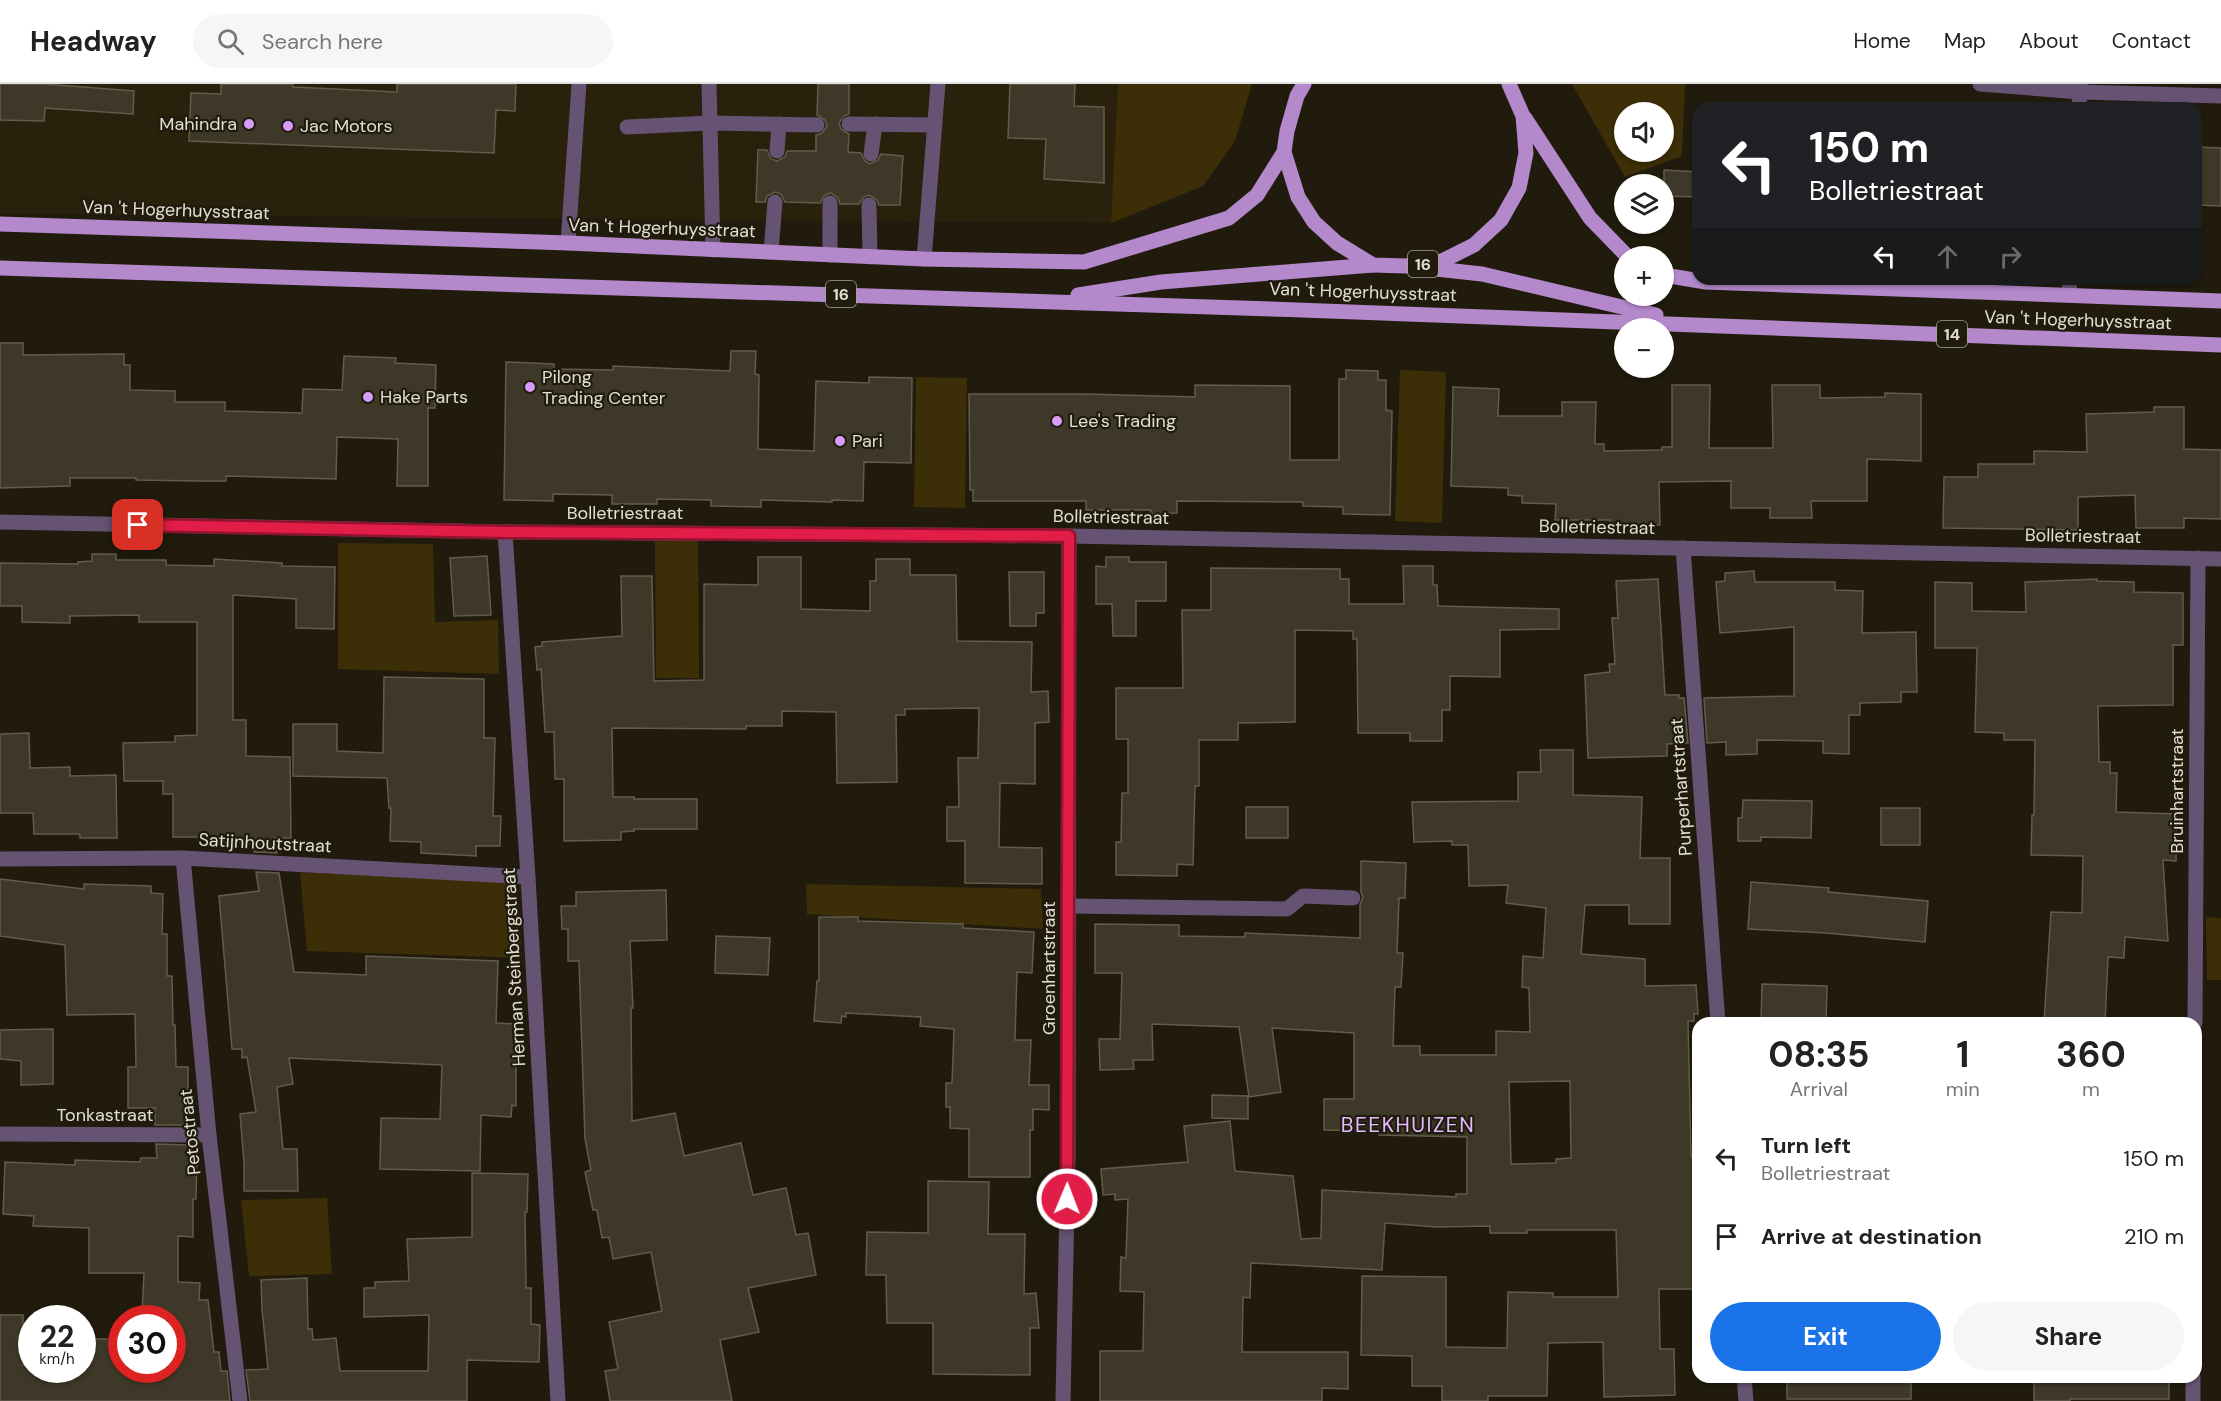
<!DOCTYPE html>
<meta charset="utf-8">
<style>
:root{--surface:#fff;--page:#f6f6f6;--text:#222;--muted:#767676;--line:#e0e0e0;--accent:#1a73e8}
body{margin:0;font-family:"DM Sans",sans-serif;background:var(--page);color:var(--text);height:100vh;display:flex;flex-direction:column;font-size:22px;white-space:nowrap}
*{box-sizing:border-box;margin:0}
p{font-size:20px;color:var(--muted)}
.icon{flex:none;width:33px;height:33px;fill:none;stroke:currentColor;stroke-width:2;stroke-linecap:round;stroke-linejoin:round}
.map{position:relative;flex:1;overflow:hidden}
.details{position:absolute;left:1692px;top:933px;width:510px;height:366px;display:flex;flex-direction:column;background:var(--surface);border-radius:18px;box-shadow:0 2px 4px #0004}
.details>*{flex:none}
.top-card{position:absolute;left:1692px;top:18px;width:510px;height:183px;border-radius:18px;box-shadow:0 2px 4px #0004;background:#202124;color:#fff;overflow:hidden}
.controls{position:absolute;left:1614px;top:18px;display:grid;gap:12px}
.controls a{display:grid;place-items:center;width:60px;height:60px;border-radius:50%;background:var(--surface);box-shadow:0 2px 4px #0004;font-size:30px}
.speed{position:absolute;left:18px;top:1221px;display:flex;gap:12px;font-size:30px;font-weight:700;text-align:center}
.speed>*{display:grid;place-content:center;width:78px;height:78px;border-radius:50%;background:var(--surface);box-shadow:0 2px 4px #0004;line-height:1}
.speed small{font-size:15px;font-weight:400}
.speed .limit{border:9px solid #d22;background:#fff;color:#111}
.pin{position:absolute;display:grid;place-items:center;width:51px;height:51px;color:#fff;margin:-26px;border-radius:12px;box-shadow:0 3px 9px #0006}
.me{position:absolute;width:66px;margin:-33px;rotate:1deg;stroke-linejoin:round;filter:drop-shadow(0 0 4px #0008)}
.turn{display:flex;align-items:center;gap:21px;height:126px;padding:0 18px;font-size:27px}
.turn .icon{width:78px;height:78px;stroke-width:2.5}
.turn b{display:block;font-size:42px;line-height:51px}
.lanes{display:flex;align-items:center;height:57px;padding:0 18px;background:#0003;justify-content:center;gap:30px;direction:ltr}
.lanes .off{opacity:.35}
.eta{display:flex;justify-content:space-evenly;align-items:center;height:102px;text-align:center}
.eta b{font-size:36px;font-weight:700;line-height:42px}
.primary-button{display:flex;gap:12px;margin-top:auto;padding:12px 18px}
.primary-button a{flex:1;height:69px;border-radius:36px;background:var(--accent);color:#fff;font-size:24px;font-weight:700;line-height:69px;text-align:center}
.primary-button a+a{background:var(--page);color:var(--text)}
ul{padding:0;list-style:none}
li{display:flex;align-items:center;gap:18px;height:78px;padding:0 18px}
li div{flex:1}
li b{display:block;font-size:22px}
li em{font-style:normal}
header{display:flex;align-items:center;gap:36px;box-sizing:border-box;height:84px;padding:0 30px;background:var(--surface);border-bottom:2px solid var(--line)}
header strong{font-size:28px}
nav{display:flex;gap:33px;margin-inline-start:auto;font-size:21px}
.search{width:420px;height:54px;background:var(--page);display:flex;align-items:center;gap:15px;box-sizing:border-box;padding:0 21px;border-radius:33px;color:var(--muted);font-size:22px}
.map>svg:first-child{display:block}
.built{fill:#29210c}
.green{fill:#3c2e06;fill-rule:evenodd}
.building{fill:#3e3828;stroke:#635c4c;stroke-width:1.5;fill-rule:evenodd}
.lines{fill:none;stroke-linecap:round;stroke-linejoin:round}
.lane{stroke:#665272;stroke-width:15}
.street{stroke:#665272;stroke-width:15}
.primary{stroke:#b389cc;stroke-width:15}
.route-casing{stroke:#92132f;stroke-width:15}
.route{stroke:#e11d48;stroke-width:10}
.poi-dot{fill:#d79bf9;stroke:#201b0c;stroke-width:2}
.labels{text-anchor:middle;stroke-width:4.5;stroke-linejoin:round;paint-order:stroke}
.shield{fill:#201b0c;stroke:#a8a499;stroke-width:1.5}
.shield-label{font-size:16px;font-weight:bold;fill:#e2ded5}
.poi-label{font-size:18px;fill:#e2ded5;stroke:#201b0c;text-anchor:start}
.street-label{font-size:18px;fill:#e2ded5;stroke:#201b0c}
.quarter-label{font-size:21px;letter-spacing:1.5px;fill:#e4bbfd;stroke:#201b0c}
</style>
<header>
<strong>Headway</strong>
<div class="search"><svg class="icon" aria-label="search" viewBox="0 0 24 24"><circle cx="10" cy="10" r="6"/><path d="M15 15l6 6"/></svg>Search here</div>
<nav><a>Home</a><a>Map</a><a>About</a><a>Contact</a></nav>
</header>
<div class="map">
<svg width="2221" height="1317" viewBox="0 0 2221 1317">
<rect width="100%" height="100%" fill="#201b0c"/>
<polygon class="built" points="0,0 1118,0 1111,139 0,130"/>
<g class="green">
<polygon points="1118,0 1252,0 1235,57 1203,102 1111,139"/>
<path d="M1572 0H1685L1682 72 1625 93ZM1664 28V68H1624V28Z"/>
<polygon points="1400,286 1446,288 1442,439 1395,437"/>
<polygon points="916,293 967,294 965,424 914,423"/>
<polygon points="655,457 698,457 699,594 656,594"/>
<polygon points="338,459 433,460 435,538 498,536 499,590 338,585"/>
<polygon points="300,788 498,798 507,800 518,817 522,874 307,867"/>
<polygon points="806,800 1041,805 1043,845 807,830"/>
<polygon points="2206,833 2221,834 2221,896 2207,896"/>
<polygon points="327,1114 332,1190 249,1192 241,1116"/>
</g>
<g class="building">
<polygon points="0,0 45,0 134,7 133,30 45,24 44,37 0,36"/>
<polygon points="221,0 293,0 293,3 397,8 397,0 516,0 515,27 496,26 494,69 189,57 191,9 221,10"/>
<polygon points="818,0 849,0 849,30 844,32 839,39 841,45 849,50 848,68 861,69 865,77 870,80 878,76 881,70 903,72 900,121 879,121 877,116 869,111 864,113 859,120 840,120 838,114 831,109 825,111 820,119 785,118 781,110 775,108 767,112 765,118 756,118 758,66 767,66 771,75 777,77 785,73 787,67 816,67 816,51 822,49 827,42 825,36 817,31"/>
<polygon points="1010,0 1075,0 1074,22 1104,23 1104,99 1044,95 1046,55 1008,54"/>
<polygon points="2196,63 2221,64 2221,122 2196,121"/>
<polygon points="1664,86 1698,88 1698,113 1664,112"/>
<polygon points="0,259 23,259 23,271 124,270 124,281 130,281 130,306 175,307 175,318 225,318 225,327 302,329 303,305 342,306 344,272 396,274 395,279 436,281 435,324 428,324 428,402 397,402 398,355 337,353 336,395 226,392 226,397 200,397 136,396 136,394 70,394 70,402 0,404"/>
<polygon points="731,267 756,267 755,290 759,291 758,365 814,367 816,297 869,299 869,293 912,294 911,379 864,378 863,417 832,416 832,418 761,416 761,423 711,422 711,416 657,415 657,420 612,420 612,411 553,410 553,417 504,416 506,278 554,280 554,285 613,286 613,282 730,287"/>
<polygon points="1346,286 1378,287 1378,296 1386,296 1386,326 1392,327 1390,431 1343,430 1343,423 1303,422 1303,418 1177,417 1177,429 1151,430 1151,426 1086,426 1086,417 973,417 973,406 970,406 969,310 1086,310 1195,313 1195,301 1290,302 1290,376 1339,376 1339,295 1346,295"/>
<polygon points="1672,301 1710,301 1709,364 1773,364 1772,301 1820,301 1820,314 1885,313 1885,309 1921,310 1921,377 1867,375 1867,417 1811,417 1812,434 1770,434 1770,424 1731,424 1731,397 1659,398 1660,441 1610,442 1610,436 1555,436 1556,420 1522,419 1522,412 1508,411 1508,404 1451,402 1453,303 1499,305 1498,332 1562,332 1562,318 1596,318 1595,360 1604,360 1604,367 1662,366 1662,363 1672,363"/>
<polygon points="2154,323 2184,323 2184,365 2221,366 2221,435 2184,434 2184,444 2136,444 2135,411 2078,413 2078,446 1943,444 1944,393 1978,393 1978,380 2034,380 2034,367 2087,368 2086,330 2154,328"/>
<polygon points="92,470 116,470 116,476 166,476 166,481 214,482 214,475 282,479 282,482 335,483 334,545 296,544 296,515 233,511 233,636 246,636 246,672 290,673 291,754 275,754 277,769 254,768 253,759 210,758 210,753 173,753 173,710 163,710 163,697 124,697 123,659 175,658 175,652 197,651 197,538 139,538 139,531 70,532 70,539 22,538 22,522 0,522 0,479 78,480 78,478 92,477"/>
<polygon points="487,472 491,531 454,532 450,474"/>
<polygon points="758,473 801,473 801,525 870,527 870,497 876,497 876,475 910,475 910,491 956,491 957,557 1032,558 1031,608 1048,607 1049,638 1035,639 1035,700 1000,699 999,763 1042,764 1042,800 965,799 965,757 947,757 947,723 959,723 958,674 978,674 979,624 905,625 905,631 896,631 897,698 837,699 836,628 782,627 782,642 746,642 746,645 612,644 613,713 634,713 634,715 697,715 697,745 634,745 634,747 621,748 621,756 564,757 564,695 555,695 554,648 545,648 541,585 537,586 535,563 542,562 542,558 622,552 621,492 652,492 654,597 704,596 704,500 758,501"/>
<polygon points="1106,473 1129,473 1129,478 1166,478 1166,517 1136,517 1136,552 1113,552 1112,520 1096,520 1096,482 1106,483"/>
<polygon points="1403,482 1433,482 1433,501 1437,501 1438,522 1559,525 1559,545 1500,546 1500,593 1450,592 1450,626 1442,626 1442,657 1410,657 1410,649 1358,649 1357,555 1353,555 1353,547 1295,546 1295,638 1238,639 1238,656 1199,656 1199,702 1195,702 1193,781 1177,780 1177,792 1116,791 1116,758 1121,758 1122,709 1128,709 1128,655 1116,655 1116,604 1183,604 1182,526 1211,526 1211,484 1340,485 1340,495 1349,495 1349,520 1404,520"/>
<polygon points="1754,487 1755,498 1835,498 1835,506 1863,507 1862,549 1916,548 1917,608 1901,608 1901,618 1860,619 1860,631 1849,631 1849,670 1823,669 1823,657 1757,656 1757,670 1726,671 1726,658 1707,659 1704,614 1794,612 1794,543 1720,549 1716,498 1725,497 1725,489"/>
<polygon points="1009,488 1044,488 1044,529 1036,529 1036,542 1010,542"/>
<polygon points="1658,495 1665,611 1679,611 1679,614 1684,614 1688,659 1667,660 1667,672 1588,674 1585,591 1610,588 1609,580 1615,580 1612,534 1618,534 1616,497"/>
<polygon points="2097,495 2097,497 2134,498 2134,508 2183,509 2183,561 2173,561 2173,621 2098,622 2099,678 2110,678 2110,689 2117,689 2116,728 2177,730 2176,777 2163,776 2168,857 2125,853 2124,874 2108,873 2105,939 2044,939 2051,828 2082,829 2083,772 2031,771 2032,731 2034,731 2035,656 2004,656 2004,649 1975,648 1977,564 1935,564 1935,498 1972,499 1972,527 2026,528 2025,498"/>
<polygon points="384,593 484,595 484,654 495,654 493,732 501,732 500,762 476,762 476,772 421,769 421,758 390,757 391,724 389,724 387,694 293,692 293,640 337,640 337,667 383,669"/>
<polygon points="29,649 30,684 70,683 70,692 116,691 117,754 80,754 80,750 34,750 33,729 0,729 0,650"/>
<path d="M1540 666H1573V711L1642 713 1640 774H1670V840H1629V821H1585L1581 870 1645 875V902L1696 901 1698 930H1694V937H1688L1691 1073 1697 1072 1698 1086V1205H1659L1660 1265H1674L1675 1311 1604 1313 1603 1258 1548 1259 1547 1312H1488V1317H1442V1302H1412V1272L1361 1271 1362 1192 1446 1193V1263L1507 1264 1508 1208 1553 1209V1213H1618L1616 1146H1527V1149H1490V1142L1437 1143 1385 1139 1382 1186 1251 1179 1250 1214 1243 1213 1242 1268H1348V1305L1322 1304V1317H1100V1267H1143L1144 1208 1120 1207 1121 1173 1126 1174 1128 1115 1115 1116V1110L1103 1111 1101 1085 1188 1078 1184 1042 1230 1037 1235 1087 1293 1092 1301 1155 1321 1154 1322 1106 1456 1113V1110H1467V1053L1379 1051V1047L1324 1046V1015H1354V949L1272 944 1281 1008 1249 1013 1239 943 1152 940 1153 976H1133L1134 985 1100 986 1099 955H1120L1122 889H1095V840L1179 841V852L1245 853V849L1360 854V820L1363 814 1361 808V777L1406 779 1405 814H1399L1397 869H1403L1401 903H1395L1393 962H1420V971H1496V947L1530 948 1529 904 1522 903 1523 872 1543 874 1546 824 1506 819 1508 801 1469 802 1468 761H1452V757L1414 758 1412 718 1518 717V688H1541ZM1570 997 1571 1074 1556 1075V1079L1511 1080 1509 998Z"/>
<polygon points="1743,716 1812,717 1811,754 1761,753 1761,757 1738,757 1738,734 1742,734"/>
<rect x="1246" y="723" width="42" height="31"/>
<rect x="1881" y="724" width="39" height="37"/>
<polygon points="256,788 279,789 294,888 366,891 366,872 498,877 496,939 516,940 516,1022 512,1021 511,1033 481,1031 480,1087 380,1085 381,1034 440,1035 442,981 289,974 293,1000 277,1003 283,1065 297,1065 298,1107 244,1107 244,1079 240,1030 256,1028 247,973 242,974 242,965 232,965 219,812 259,807"/>
<polygon points="0,795 84,805 84,800 151,802 151,809 163,810 162,850 167,850 167,892 172,892 173,941 175,941 176,983 188,983 188,1041 155,1041 155,1024 128,1024 128,983 136,983 135,930 67,931 65,861 0,852"/>
<polygon points="1751,798 1829,804 1828,808 1928,817 1925,858 1826,849 1748,845"/>
<polygon points="666,806 667,856 630,857 633,924 631,924 632,1037 675,1029 684,1072 741,1059 753,1111 786,1104 796,1151 808,1149 816,1191 748,1204 759,1248 720,1256 732,1317 610,1317 605,1287 618,1285 609,1238 662,1227 651,1168 613,1175 609,1153 602,1154 597,1126 593,1126 585,1088 591,1086 585,1055 579,877 568,877 568,845 562,845 561,822 576,822 576,808"/>
<polygon points="819,833 858,833 858,837 963,840 963,844 1034,848 1032,889 1017,888 1015,956 1031,956 1029,1001 1049,1001 1049,1026 1033,1025 1033,1046 1030,1046 1030,1093 969,1093 969,1045 950,1044 950,1023 946,1023 946,999 952,999 954,945 920,942 921,933 846,929 846,933 842,932 841,939 814,937 817,897 819,897"/>
<polygon points="716,852 770,854 768,891 715,889"/>
<polygon points="1762,900 1827,902 1826,939 1761,939"/>
<polygon points="53,945 53,1000 21,1001 21,977 0,975 0,946"/>
<polygon points="1212,1011 1248,1012 1248,1035 1212,1034"/>
<polygon points="156,1060 188,1061 188,1065 197,1065 196,1115 193,1115 193,1153 178,1152 178,1198 200,1199 199,1216 208,1216 214,1268 219,1268 221,1287 227,1287 230,1317 0,1317 0,1231 23,1231 23,1281 32,1281 32,1286 85,1286 85,1255 122,1255 122,1286 172,1286 172,1231 142,1229 144,1189 89,1189 89,1144 33,1142 34,1132 3,1130 5,1078 75,1081 75,1076 140,1078 141,1074 157,1074"/>
<polygon points="472,1089 528,1090 527,1128 525,1128 526,1204 531,1204 531,1240 540,1241 539,1278 467,1276 467,1317 250,1317 246,1286 268,1285 262,1225 261,1196 307,1194 308,1245 312,1245 313,1256 336,1254 340,1287 428,1287 429,1231 364,1233 364,1204 375,1204 375,1198 409,1197 407,1155 472,1153"/>
<polygon points="928,1097 989,1098 988,1150 1025,1150 1024,1210 1036,1209 1039,1244 1030,1244 1030,1291 933,1290 933,1239 887,1239 886,1191 866,1191 867,1148 928,1149"/>
<rect x="1787" y="1293" width="124" height="22"/>
<polygon points="2034,1293 2169,1293 2169,1315 2070,1315 2070,1317 2034,1317"/>
</g>
<g class="lines">
<g class="lane">
<polyline points="709,0 713,166"/>
<polyline points="849,40 934,41"/>
<polyline points="627,43 710,39 817,41"/>
<polyline points="777,67 779,40"/>
<polyline points="871,70 875,40"/>
<polyline points="869,121 870,173"/>
<polyline points="568,159 579,0"/>
<polyline points="771,168 775,118"/>
<polyline points="830,171 830,119"/>
<polyline points="924,175 938,0"/>
</g>
<g class="street">
<polyline points="1980,0 2080,8 2221,12"/>
<polyline points="2079,24 2080,0"/>
<polyline points="2069,210 2070,195"/>
<polyline points="0,438 505,448 1069,452 2221,475"/>
<polyline points="505,448 528,793 558,1317"/>
<polyline points="1683,464 1718,939"/>
<polyline points="183,774 209,1051 240,1317"/>
<polyline points="0,775 183,774 528,793"/>
<polyline points="1069,822 1287,825 1303,812 1353,814"/>
<polyline points="2195,939 2198,474"/>
<polyline points="0,1050 209,1051"/>
<polyline points="1744,1293 1746,1317"/>
<polyline points="1063,1317 1068,1070 1069,452"/>
<polyline points="2193,1317 2193,1293"/>
</g>
<g class="primary">
<polyline points="1304,0 1297,12 1287,47 1284,68 1298,113 1314,138 1337,159 1373,181 1406,182 1442,177 1474,161 1501,136 1519,104 1526,69 1523,32 1509,0"/>
<polyline points="1525,34 1590,134 1627,172"/>
<polyline points="0,140 568,159 924,175 1084,178 1229,134 1257,111 1284,68"/>
<path d="M0 184C740 207 1481 230 2221 261"/>
<polyline points="1427,184 1482,190 1656,231"/>
<polyline points="1664,191 1706,198 2221,217"/>
<polyline points="1078,211 1161,198 1373,181"/>
</g>
</g>
<g class="lines">
<g class="route-casing">
<polyline id="route" points="138,441 505,448 1069,452 1067,1115"/>
</g>
<use href="#route" class="route"/>
</g>
<g class="poi-dot">
<circle cx="249" cy="40" r="6"/>
<circle cx="288" cy="42" r="6"/>
<circle cx="530" cy="303" r="6"/>
<circle cx="368" cy="313" r="6"/>
<circle cx="1057" cy="337" r="6"/>
<circle cx="840" cy="357" r="6"/>
</g>
<g class="labels">
<g class="shield">
<rect x="1408" y="167" width="30" height="26" rx="4.5"/>
<rect x="826" y="197" width="30" height="26" rx="4.5"/>
<rect x="1937" y="237" width="30" height="26" rx="4.5"/>
</g>
<g class="shield-label">
<text x="1423" y="186">16</text>
<text x="841" y="216">16</text>
<text x="1952" y="256">14</text>
</g>
<g class="poi-label">
<text x="237" y="46" text-anchor="end">Mahindra</text>
<text x="300" y="48">Jac Motors</text>
<text x="542" y="299">Pilong<tspan x="542" dy="21">Trading Center</tspan></text>
<text x="380" y="319">Hake Parts</text>
<text x="1069" y="343">Lee's Trading</text>
<text x="852" y="363">Pari</text>
</g>
<g class="street-label">
<text transform="translate(176 126) rotate(2)" y="6">Van 't Hogerhuysstraat</text>
<text transform="translate(662 144) rotate(2)" y="6">Van 't Hogerhuysstraat</text>
<text transform="translate(1363 208) rotate(2)" y="6">Van 't Hogerhuysstraat</text>
<text transform="translate(2078 236) rotate(2)" y="6">Van 't Hogerhuysstraat</text>
<text x="625" y="435">Bolletriestraat</text>
<text transform="translate(1111 433) rotate(1)" y="6">Bolletriestraat</text>
<text transform="translate(1597 443) rotate(1)" y="6">Bolletriestraat</text>
<text transform="translate(2083 452) rotate(1)" y="6">Bolletriestraat</text>
<text transform="translate(1681 703) rotate(-94)" y="6">Purperhartstraat</text>
<text transform="translate(2177 707) rotate(-90)" y="6">Bruinhartstraat</text>
<text transform="translate(265 759) rotate(3)" y="6">Satijnhoutstraat</text>
<text transform="translate(514 883) rotate(-93)" y="6">Herman Steinbergstraat</text>
<text transform="translate(1049 884) rotate(-90)" y="6">Groenhartstraat</text>
<text x="105" y="1037">Tonkastraat</text>
<text transform="translate(190 1048) rotate(-96)" y="6">Petostraat</text>
</g>
<g class="quarter-label">
<text x="1408" y="1048">BEEKHUIZEN</text>
</g>
</g>
</svg>
<div class="controls">
<a><svg class="icon" aria-label="sound" viewBox="0 0 24 24"><path d="M4 9h4l5-4v14l-5-4H4zM17 9q2 3 0 6"/></svg></a>
<a><svg class="icon" aria-label="layers" viewBox="0 0 24 24"><path d="M12 4l9 5-9 5-9-5zM3 14l9 5 9-5"/></svg></a>
<a>+</a>
<a>−</a>
</div>
<div class="speed"><div>22<small>km/h</small></div><div class="limit">30</div></div>
<div class="pin" style="left:138px;top:441px;background:#d93025"><svg class="icon" aria-label="arrive" viewBox="0 0 24 24"><path d="M6 21V4h12l-3 4 3 4H6"/></svg></div>
<svg class="me" style="left:1067px;top:1115px" viewBox="-20 -20 40 40"><circle r="17" fill="#e11d48" stroke="#fff" stroke-width="3"/><path d="M0-11L8 9 0 5-8 9z" fill="#fff"/></svg>
<div class="top-card">
<div class="turn"><svg class="icon" aria-label="left" viewBox="0 0 24 24"><path d="M17 20v-9H6M10 6l-5 5 5 5"/></svg><div><b>150 m</b>Bolletriestraat</div></div>
<div class="lanes"><svg class="icon" aria-label="left" viewBox="0 0 24 24"><path d="M17 20v-9H6M10 6l-5 5 5 5"/></svg><svg class="icon off" aria-label="ahead" viewBox="0 0 24 24"><path d="M12 20V5M6 11l6-6 6 6"/></svg><svg class="icon off" aria-label="right" viewBox="0 0 24 24"><path d="M7 20v-9h11M14 6l5 5-5 5"/></svg></div>
</div>
<section class="details">
<div class="eta">
<div><b>08:35</b><p>Arrival</p></div>
<div><b>1</b><p>min</p></div>
<div><b>360</b><p>m</p></div>
</div>
<ul>
<li><svg class="icon" aria-label="left" viewBox="0 0 24 24"><path d="M17 20v-9H6M10 6l-5 5 5 5"/></svg><div><b>Turn left</b><p>Bolletriestraat</p></div><em>150 m</em></li>
<li><svg class="icon" aria-label="arrive" viewBox="0 0 24 24"><path d="M6 21V4h12l-3 4 3 4H6"/></svg><div><b>Arrive at destination</b></div><em>210 m</em></li>
</ul>
<div class="primary-button"><a>Exit</a><a>Share</a></div>
</section>
</div>
